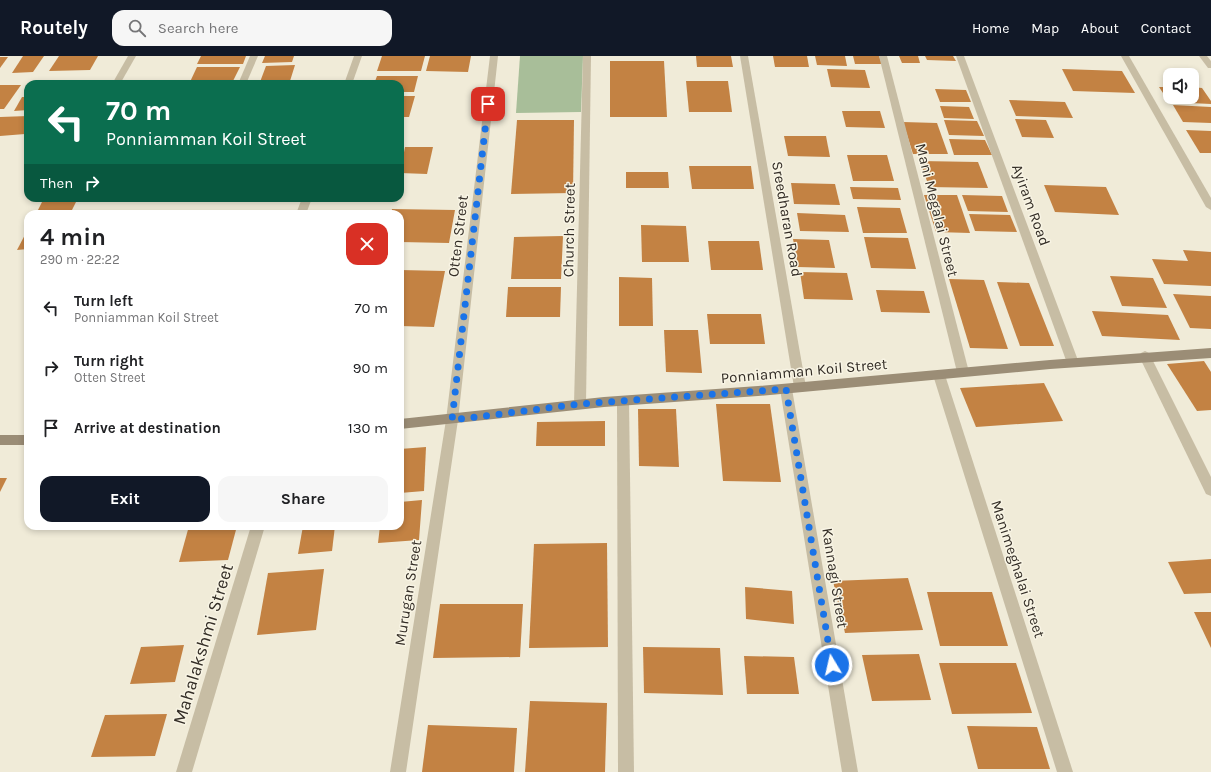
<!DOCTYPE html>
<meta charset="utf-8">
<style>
:root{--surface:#fff;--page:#f6f6f6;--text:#202124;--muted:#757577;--accent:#111827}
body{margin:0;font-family:Karla,sans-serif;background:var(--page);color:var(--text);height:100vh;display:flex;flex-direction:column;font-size:15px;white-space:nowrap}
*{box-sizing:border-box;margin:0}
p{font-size:13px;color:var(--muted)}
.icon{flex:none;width:22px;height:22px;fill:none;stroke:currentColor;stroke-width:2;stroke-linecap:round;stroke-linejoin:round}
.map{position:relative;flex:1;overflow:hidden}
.side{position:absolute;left:24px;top:154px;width:380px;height:320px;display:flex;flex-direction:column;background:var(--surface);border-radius:12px;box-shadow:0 2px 6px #0003}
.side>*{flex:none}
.banner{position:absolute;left:24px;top:24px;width:380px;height:122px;border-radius:12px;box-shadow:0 2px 6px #0003;background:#0b6e4f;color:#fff;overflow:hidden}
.controls{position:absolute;left:1163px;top:12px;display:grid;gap:8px}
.controls a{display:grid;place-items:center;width:36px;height:36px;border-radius:8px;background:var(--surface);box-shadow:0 2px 6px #0003;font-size:20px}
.pin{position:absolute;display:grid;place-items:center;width:34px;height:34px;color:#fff;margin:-17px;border-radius:8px;box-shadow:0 2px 6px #0006}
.me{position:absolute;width:44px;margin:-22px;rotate:351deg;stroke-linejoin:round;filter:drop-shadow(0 0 3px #0008)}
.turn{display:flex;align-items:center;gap:14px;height:84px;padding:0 16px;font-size:18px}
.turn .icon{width:52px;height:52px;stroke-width:2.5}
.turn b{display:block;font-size:28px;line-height:34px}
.then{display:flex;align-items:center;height:38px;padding:0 16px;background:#0003;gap:8px;font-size:15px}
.round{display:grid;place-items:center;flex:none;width:42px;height:42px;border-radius:12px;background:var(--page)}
.headline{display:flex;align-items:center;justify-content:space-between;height:68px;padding:0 16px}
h1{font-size:24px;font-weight:700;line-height:30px}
.primary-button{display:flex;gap:8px;margin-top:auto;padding:8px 16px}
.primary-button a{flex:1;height:46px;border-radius:12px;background:var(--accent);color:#fff;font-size:16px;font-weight:700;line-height:46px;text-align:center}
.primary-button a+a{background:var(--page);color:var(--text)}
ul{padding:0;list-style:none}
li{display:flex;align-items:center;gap:12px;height:60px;padding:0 16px}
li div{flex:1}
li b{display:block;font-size:15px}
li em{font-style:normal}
header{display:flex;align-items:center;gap:24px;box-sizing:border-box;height:56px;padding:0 20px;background:var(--accent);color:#fff}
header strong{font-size:19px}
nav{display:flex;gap:22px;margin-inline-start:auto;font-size:14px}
.search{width:280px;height:36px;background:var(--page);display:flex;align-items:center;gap:10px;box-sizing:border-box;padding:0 14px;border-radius:12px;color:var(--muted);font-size:15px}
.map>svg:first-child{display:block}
.green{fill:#a8be99}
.building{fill:#c38243}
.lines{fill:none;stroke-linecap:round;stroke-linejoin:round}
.street{fill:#c7bda4;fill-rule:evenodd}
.secondary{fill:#9b8d76;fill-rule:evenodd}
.route{stroke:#1a73e8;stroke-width:7;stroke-dasharray:0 12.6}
.labels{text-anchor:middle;stroke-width:3;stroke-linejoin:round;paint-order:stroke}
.street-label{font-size:15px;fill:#332d26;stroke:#f8f4e4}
.near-street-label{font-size:18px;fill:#332d26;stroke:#f8f4e4}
</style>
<header>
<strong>Routely</strong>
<div class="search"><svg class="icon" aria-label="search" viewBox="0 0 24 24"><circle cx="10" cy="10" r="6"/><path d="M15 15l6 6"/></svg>Search here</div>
<nav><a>Home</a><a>Map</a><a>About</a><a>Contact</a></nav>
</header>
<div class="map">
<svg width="1211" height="716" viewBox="0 0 1211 716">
<rect width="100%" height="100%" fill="#f0ebd8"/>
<polygon class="green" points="520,0 583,0 581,56 516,57"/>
<g class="building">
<polygon points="23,0 44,0 33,16 12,17"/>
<polygon points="59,0 98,0 90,14 49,15"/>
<polygon points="201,0 246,0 243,8 197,8"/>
<polygon points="265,0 294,0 292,6 262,7"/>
<polygon points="382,0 425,0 421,15 377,15"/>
<polygon points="430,0 471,0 468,16 426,15"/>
<polygon points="696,0 731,0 733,11 697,11"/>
<polygon points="773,0 807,0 809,11 775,11"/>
<polygon points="815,0 845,0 847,10 817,9"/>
<polygon points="853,0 879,0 882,8 855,8"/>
<polygon points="899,0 918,0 920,7 902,7"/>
<polygon points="925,0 953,0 956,5 927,4"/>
<polygon points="0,1 8,1 0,12"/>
<polygon points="610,5 664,5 667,61 610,61"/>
<polygon points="295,9 290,25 260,26 266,10"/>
<polygon points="197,11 240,11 232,27 189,28"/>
<polygon points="827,13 865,14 870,32 831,31"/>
<polygon points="1062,13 1122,15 1135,37 1073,35"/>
<polygon points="377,20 418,20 414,36 400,36 400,28 374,28"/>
<polygon points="84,24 82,28 64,28 66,25"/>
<polygon points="686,25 728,25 732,56 689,56"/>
<polygon points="0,29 21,29 4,53 0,53"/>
<polygon points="1159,31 1170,31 1170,41 1192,41 1192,31 1202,32 1211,45 1211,48 1169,46"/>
<polygon points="935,33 966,34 971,46 940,46"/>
<polygon points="400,40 415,40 409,61 400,61"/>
<polygon points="22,41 28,41 28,54 14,55"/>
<polygon points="1009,44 1065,46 1073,62 1016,60"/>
<polygon points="1173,49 1211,51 1211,67 1183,66"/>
<polygon points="940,50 969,51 974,63 944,62"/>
<polygon points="842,55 880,55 885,72 846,71"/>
<polygon points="28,60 28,73 25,78 0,80 0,61"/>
<polygon points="1015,63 1046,64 1054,82 1022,81"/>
<polygon points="517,64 574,64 573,137 511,138"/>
<polygon points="944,64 977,65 984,80 949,79"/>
<polygon points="903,66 937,67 948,98 913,98"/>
<polygon points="1186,74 1211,75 1211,97 1200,97"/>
<polygon points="784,80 826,80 830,101 788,100"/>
<polygon points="949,83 985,84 992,99 954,99"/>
<polygon points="405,91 433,91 427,118 400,117"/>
<polygon points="847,99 887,99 894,125 853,125"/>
<polygon points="920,105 978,106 988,132 929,131"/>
<polygon points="689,110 751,110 754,133 692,133"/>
<polygon points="626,116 668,116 669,132 626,132"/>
<polygon points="791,127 835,128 840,149 794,148"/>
<polygon points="1044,129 1106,131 1119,159 1055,156"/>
<polygon points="850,131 898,132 901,144 853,143"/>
<polygon points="924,139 957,139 970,177 936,176"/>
<polygon points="962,139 1002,140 1008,156 968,155"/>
<polygon points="44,142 78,142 70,158 36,158"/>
<polygon points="857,151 900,152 907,177 863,177"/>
<polygon points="392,153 455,154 449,187 400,186 400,158 391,158"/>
<polygon points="797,157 845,159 849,176 800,175"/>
<polygon points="969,158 1010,159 1017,176 975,175"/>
<polygon points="641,169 686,170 689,206 642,206"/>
<polygon points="28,173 28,193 17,194"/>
<polygon points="563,180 561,223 511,223 514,181"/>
<polygon points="864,181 908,182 916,213 871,212"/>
<polygon points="793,183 829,184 835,212 798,211"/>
<polygon points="708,185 759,185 763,214 711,214"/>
<polygon points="1183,194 1211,196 1211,230 1164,228 1152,203 1188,205"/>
<polygon points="400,214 445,215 434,271 400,270"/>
<polygon points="800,216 847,217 853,244 804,243"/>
<polygon points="1110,220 1153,222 1167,252 1122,250"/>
<polygon points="619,221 652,222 653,270 619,270"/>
<polygon points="949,223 984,224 1008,293 970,292"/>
<polygon points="997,226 1029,227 1054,290 1020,290"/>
<polygon points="508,231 561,231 560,261 506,261"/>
<polygon points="876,234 924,235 930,257 881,256"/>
<polygon points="1173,238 1211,240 1211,273 1190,272"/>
<polygon points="1092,255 1168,259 1180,284 1102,280"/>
<polygon points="707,258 761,258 765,288 710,288"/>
<polygon points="664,274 698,274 702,317 666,316"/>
<polygon points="1204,305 1211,316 1211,354 1197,355 1167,308"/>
<polygon points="1044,327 1063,365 976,371 960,332"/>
<polygon points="716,348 770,348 781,426 723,425"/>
<polygon points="638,353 676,353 679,411 639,410"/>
<polygon points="605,365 605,390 536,390 537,366"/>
<polygon points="426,391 424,435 400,437 400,393"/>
<polygon points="0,422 7,422 0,436"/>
<polygon points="422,444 419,484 378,487 380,470 400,470 400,446"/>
<polygon points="189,470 237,470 228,504 179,506"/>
<polygon points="303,470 335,470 332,495 298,498"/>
<polygon points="607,487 608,591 529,592 534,488"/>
<polygon points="1211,503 1211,537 1184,538 1168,506"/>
<polygon points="324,513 316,574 257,579 268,517"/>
<polygon points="908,522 923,574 845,577 833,525"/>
<polygon points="745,531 792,535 794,568 746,563"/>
<polygon points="927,536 992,536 1008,590 940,590"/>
<polygon points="440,548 523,548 520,601 433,602"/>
<polygon points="1194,556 1211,556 1211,592"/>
<polygon points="184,589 175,626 130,628 141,591"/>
<polygon points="643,591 720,592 723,639 644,637"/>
<polygon points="919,598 931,644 872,645 862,599"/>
<polygon points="744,600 794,601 799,638 747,638"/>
<polygon points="939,607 1016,607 1032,657 952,658"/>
<polygon points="530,645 607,647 605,716 525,716"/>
<polygon points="167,658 155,700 91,701 105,659"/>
<polygon points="428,669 517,672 514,716 422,716"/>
<polygon points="967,670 1037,671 1050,713 978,713"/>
</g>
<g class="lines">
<g class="street">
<polygon points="128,0 136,0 120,28 112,28"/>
<polygon points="250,0 258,0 246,28 238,28"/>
<polygon points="354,0 362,0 352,28 344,28"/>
<polygon points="490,0 498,0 458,364 406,716 390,716 446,364"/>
<polygon points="583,0 591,0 586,348 584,352 580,353 576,352 574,348"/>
<polygon points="740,0 748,0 806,331 804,334 800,336 796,334 794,331"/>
<polygon points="879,0 887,0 969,316 967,319 959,319 957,316"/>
<polygon points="956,0 964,0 1079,307 1077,310 1069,310 1067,307"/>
<polygon points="1121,0 1129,0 1211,142 1211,154 1206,151"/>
<polygon points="1199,0 1207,0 1211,5 1211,12 1208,12"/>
<polygon points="302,142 312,142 306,158 296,158"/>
<polygon points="1145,295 1149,297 1211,421 1211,440 1206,438 1139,300 1141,297"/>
<polygon points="939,314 943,316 945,319 1073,716 1057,716 933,319 935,316"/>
<polygon points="786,328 790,330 792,333 858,716 842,716 780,333 782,330"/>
<polygon points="623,340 627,341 629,345 634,716 618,716 617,345 619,341"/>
<polygon points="251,470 265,470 192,716 176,716"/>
</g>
<g class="secondary">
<polygon points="1211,292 1211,302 1050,313 758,340 604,351 400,373 400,363 604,341 758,330 1050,304"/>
<rect x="0" y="379" width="28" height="10"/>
</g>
</g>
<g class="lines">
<polyline class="route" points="488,48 452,364 580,348 786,333 832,609"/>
</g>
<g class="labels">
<g class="street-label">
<text transform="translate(1031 149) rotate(70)" y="5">Ayiram Road</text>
<text transform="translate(937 154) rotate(76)" y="5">Mani Megalai Street</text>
<text transform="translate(787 163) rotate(80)" y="5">Sreedharan Road</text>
<text transform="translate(569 174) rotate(-89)" y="5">Church Street</text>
<text transform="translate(458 180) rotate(-83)" y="5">Otten Street</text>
<text transform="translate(804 315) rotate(-5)" y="5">Ponniamman Koil Street</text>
<text transform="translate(1018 513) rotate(72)" y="5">Manimeghalai Street</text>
<text transform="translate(835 522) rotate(81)" y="5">Kannagi Street</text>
<text transform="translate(408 537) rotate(-81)" y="5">Murugan Street</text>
</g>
<g class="near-street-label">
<text transform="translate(203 588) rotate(-73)" y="6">Mahalakshmi Street</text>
</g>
</g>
</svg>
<div class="controls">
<a><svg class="icon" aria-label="sound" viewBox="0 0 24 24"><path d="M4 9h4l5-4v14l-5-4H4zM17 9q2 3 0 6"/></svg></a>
</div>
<div class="pin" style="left:488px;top:48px;background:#d93025"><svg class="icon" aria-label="arrive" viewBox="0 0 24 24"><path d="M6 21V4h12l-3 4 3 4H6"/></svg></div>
<svg class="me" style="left:832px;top:609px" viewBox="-20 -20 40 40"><circle r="17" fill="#1a73e8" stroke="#fff" stroke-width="3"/><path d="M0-11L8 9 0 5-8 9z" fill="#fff"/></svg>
<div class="banner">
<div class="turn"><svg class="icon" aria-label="left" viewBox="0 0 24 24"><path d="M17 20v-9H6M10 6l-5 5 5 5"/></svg><div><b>70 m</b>Ponniamman Koil Street</div></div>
<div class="then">Then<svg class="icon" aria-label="right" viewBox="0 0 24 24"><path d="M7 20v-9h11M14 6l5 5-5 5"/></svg></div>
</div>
<section class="side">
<div class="headline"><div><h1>4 min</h1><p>290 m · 22:22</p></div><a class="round" style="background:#d93025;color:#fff"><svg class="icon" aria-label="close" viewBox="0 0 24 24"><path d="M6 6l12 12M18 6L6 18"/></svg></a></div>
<ul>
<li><svg class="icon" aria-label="left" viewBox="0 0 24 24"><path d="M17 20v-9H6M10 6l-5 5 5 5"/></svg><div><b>Turn left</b><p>Ponniamman Koil Street</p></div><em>70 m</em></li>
<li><svg class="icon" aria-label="right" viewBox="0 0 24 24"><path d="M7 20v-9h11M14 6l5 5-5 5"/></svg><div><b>Turn right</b><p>Otten Street</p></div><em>90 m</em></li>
<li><svg class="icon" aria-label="arrive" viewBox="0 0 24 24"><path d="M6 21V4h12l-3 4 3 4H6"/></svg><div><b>Arrive at destination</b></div><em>130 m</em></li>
</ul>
<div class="primary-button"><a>Exit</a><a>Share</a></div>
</section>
</div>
